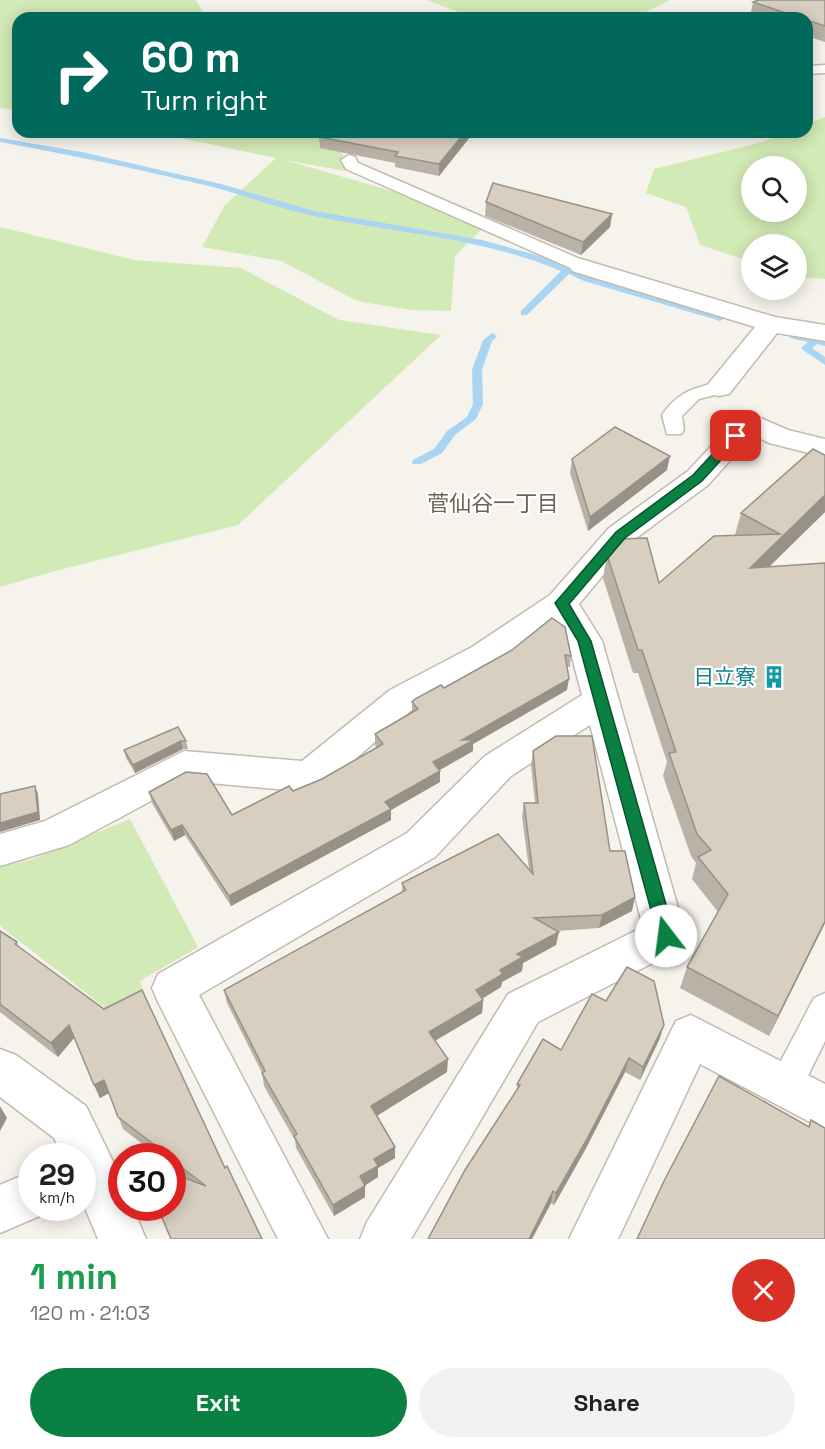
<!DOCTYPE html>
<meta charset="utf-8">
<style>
:root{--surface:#fff;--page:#f2f2f2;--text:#202124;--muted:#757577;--accent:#0b8043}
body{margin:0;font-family:"Space Grotesk","Noto Sans JP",sans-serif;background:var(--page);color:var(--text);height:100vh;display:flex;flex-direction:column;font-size:22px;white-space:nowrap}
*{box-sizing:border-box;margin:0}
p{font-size:20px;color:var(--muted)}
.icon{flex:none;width:33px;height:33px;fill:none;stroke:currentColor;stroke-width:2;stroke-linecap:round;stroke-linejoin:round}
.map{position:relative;height:1239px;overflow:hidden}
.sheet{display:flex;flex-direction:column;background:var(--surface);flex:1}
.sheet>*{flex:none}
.hud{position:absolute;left:12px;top:12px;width:801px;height:126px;border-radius:18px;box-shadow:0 3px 15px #0003;background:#00695c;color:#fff;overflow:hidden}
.tools{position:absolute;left:741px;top:156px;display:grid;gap:12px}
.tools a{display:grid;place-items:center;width:66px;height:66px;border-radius:50%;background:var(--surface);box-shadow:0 3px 15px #0003;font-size:30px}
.speed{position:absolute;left:18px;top:1143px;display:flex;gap:12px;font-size:30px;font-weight:700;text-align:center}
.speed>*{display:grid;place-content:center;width:78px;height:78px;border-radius:50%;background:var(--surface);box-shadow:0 3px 15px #0003;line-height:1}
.speed small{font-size:15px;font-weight:400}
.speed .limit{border:9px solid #d22;background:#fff;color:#111}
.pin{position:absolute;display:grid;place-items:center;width:51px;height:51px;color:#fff;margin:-26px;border-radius:12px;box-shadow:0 3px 9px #0006}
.me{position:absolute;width:66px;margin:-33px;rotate:345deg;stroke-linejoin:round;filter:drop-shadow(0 0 4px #0008)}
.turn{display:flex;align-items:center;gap:21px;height:126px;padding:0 30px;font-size:27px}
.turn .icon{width:78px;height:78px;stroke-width:2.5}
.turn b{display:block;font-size:42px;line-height:51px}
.round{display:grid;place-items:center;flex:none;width:63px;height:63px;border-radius:32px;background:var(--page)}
.head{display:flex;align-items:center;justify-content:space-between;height:102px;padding:0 30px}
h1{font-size:36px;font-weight:700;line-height:45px;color:#1e9e55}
.primary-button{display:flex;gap:12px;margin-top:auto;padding:12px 30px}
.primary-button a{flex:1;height:69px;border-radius:36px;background:var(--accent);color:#fff;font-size:24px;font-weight:700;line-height:69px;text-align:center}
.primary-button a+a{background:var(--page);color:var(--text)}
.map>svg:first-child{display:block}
.green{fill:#d2eab5;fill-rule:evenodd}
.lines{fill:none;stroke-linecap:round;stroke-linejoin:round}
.stream{fill:#a9d4f2;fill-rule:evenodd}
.lane-casing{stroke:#c2bbae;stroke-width:3}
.street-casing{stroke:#c2bbae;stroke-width:3}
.lane{fill:#fff;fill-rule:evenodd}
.street{fill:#fff;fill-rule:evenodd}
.wall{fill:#bab2a6}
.shaded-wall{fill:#979187}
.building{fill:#d8cfc1;stroke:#979187;stroke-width:1.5}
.route{fill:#0b8043;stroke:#07532c;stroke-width:1.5}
.labels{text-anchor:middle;stroke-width:4.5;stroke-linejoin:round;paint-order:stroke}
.culture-label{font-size:21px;fill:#0d838f;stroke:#fff;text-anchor:end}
.neighbourhood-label{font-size:22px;fill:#6e6250;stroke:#fff}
</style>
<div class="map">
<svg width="825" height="1239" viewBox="0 0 825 1239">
<rect width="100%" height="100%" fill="#f6f3ec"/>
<g class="green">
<polygon points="0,0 196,0 206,18 18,18 18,110 0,108"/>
<polygon points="427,0 670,0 633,18 474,18"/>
<path d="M825 117V279L797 277 796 244H752L751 262 700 245 686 207 646 193 654 169 762 142 786 132H807V124ZM796 166V212H752V166Z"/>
<polygon points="152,132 340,132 345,171 285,160 402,194 484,227 455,256 451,311 410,310 357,301 281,261 202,247 225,205 276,158"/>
<polygon points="0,227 135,260 241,268 339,320 441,335 238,525 55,571 0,587"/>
<polygon points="130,819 198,947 140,981 146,997 113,1014 0,926 0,867 33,859"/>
</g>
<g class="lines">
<g class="stream">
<path d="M0 138 82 152 221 184 314 211 482 240 540 256 590 277 725 318 720 321 717 320 584 281 569 274 527 315H521V311L561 271C483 238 397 233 314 216 280 209 247 196 213 187 143 170 72 155 0 142Z"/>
<polygon points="492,333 497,336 492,341 482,370 483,404 476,419 455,435 442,453 421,464 413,464 412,462 413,460 434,449 447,431 467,417 473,404 472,370 483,340"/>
<polygon points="793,333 825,340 825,346 817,344 812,348 825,357 825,365 803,350 801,348 808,342 790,338 790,334"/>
</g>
<g class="lane-casing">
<g id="lane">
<polygon points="825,65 825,73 807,74 807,66"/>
<polygon points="349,155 355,157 358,163 587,262 590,266 587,270 575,270 346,169 341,160"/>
<path d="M719 382 726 384 729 388 726 392 699 399 682 416 684 430 681 434H667L662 415C678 392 693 388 719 382Z"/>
<polygon points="825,993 825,1041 797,1098 785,1103 773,1098 769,1087 773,1076 814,998"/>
</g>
</g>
<g class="street-casing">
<g id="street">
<polygon points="581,259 775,317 825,325 825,341 777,333 729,394 719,396 709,394 705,388 755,327 572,271 569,266 572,261"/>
<polygon points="749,413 788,430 825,439 825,457 769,443 753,435 708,485 631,542 579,604 602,641 686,936 680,949 538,1022 411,1239 360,1239 367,1222 508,994 643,927 590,725 511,776 435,857 199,995 328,1239 278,1239 158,1002 152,988 158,974 407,833 485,756 582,695 568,642 557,623 496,665 414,708 322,788 309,792 188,781 69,845 0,866 0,834 45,821 184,751 302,761 390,690 472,647 550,595 609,528 688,471 739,416"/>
<polygon points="691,1015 825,1084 825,1130 700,1064 618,1239 569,1239 676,1021"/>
<polygon points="0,1049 16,1055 86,1106 122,1180 122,1208 133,1208 146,1239 98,1239 82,1201 82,1156 63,1156 54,1138 0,1097"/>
<polygon points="32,1171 32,1208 51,1208 49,1212 0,1233 0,1185"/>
</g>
</g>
<use href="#lane" class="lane"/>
<use href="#street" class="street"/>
</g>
<g class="wall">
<polygon points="825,0 825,42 807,36 807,18 754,18 750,17 753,2"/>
<polygon points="474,132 439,176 395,167 395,163 320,148 319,137"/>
<polygon points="486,202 612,214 610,227 581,255 485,216"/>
<polygon points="572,459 667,470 588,531 570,473"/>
<polygon points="825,512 769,567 825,563 825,923 769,1036 680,988 687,967 718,912 692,879 696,863 691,856 663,776 667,762 638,673 633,673 603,578 607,555 659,583 735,535 741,513"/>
<polygon points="512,650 571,656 570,667 567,667 567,690 473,744 473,751 439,770 440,782 391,810 391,820 231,906 185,835 174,841 152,803 149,792 232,815 322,779 377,748 375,745 375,734 412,712 412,702 444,688"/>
<polygon points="178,727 186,741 188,749 183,749 135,773 126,758 124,750"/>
<polygon points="533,751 610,851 632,911 599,928 557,931 556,945 523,963 522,971 502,982 501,987 482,999 483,1000 482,1013 435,1041 447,1072 376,1116 395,1147 395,1158 378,1168 378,1177 364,1186 365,1197 334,1216 296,1148 295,1140 264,1086 262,1073 227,1003 224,990 402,893 402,883 529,869 522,817 524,803 535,803 531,765"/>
<polygon points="0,931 17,942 19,947 225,1168 262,1239 172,1168 172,1156 158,1156 123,1129 109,1093 100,1098 74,1038 58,1057 0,1012"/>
<polygon points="660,1038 640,1080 625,1072 585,1150 554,1205 551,1203 532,1239 428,1239 517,1090 517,1084 561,1050"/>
</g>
<g class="shaded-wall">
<polygon points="465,132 474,132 439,176 439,164"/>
<polygon points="612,214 610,227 581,255 583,242"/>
<polygon points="670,456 667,470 588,531 590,517"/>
<polygon points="825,495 825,512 743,592 750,568"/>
<polygon points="569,679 567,690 473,744 473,751 433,774 433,762 462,740"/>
<polygon points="181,741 183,749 135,773 133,765"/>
<polygon points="440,771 440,782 391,810 391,820 231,906 229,896 385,802"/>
<polygon points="35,786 38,794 40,820 0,832 0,823"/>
<polygon points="182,825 185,835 174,841 171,830"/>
<polygon points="635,897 632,911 599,928 602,915"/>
<polygon points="825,921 825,923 769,1036 778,1016"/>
<polygon points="559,932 556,945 523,963 522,971 502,982 501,987 475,1003 476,990 500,970 517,954"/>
<polygon points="483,1000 482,1013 429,1044 429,1032"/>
<polygon points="69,1025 74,1038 58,1057 51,1043"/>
<polygon points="664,1025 660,1038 640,1080 643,1067"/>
<polygon points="629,1058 625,1072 585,1150 554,1205 556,1193"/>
<polygon points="448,1059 447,1072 372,1119 371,1106"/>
<polygon points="104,1080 109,1093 100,1098 94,1085"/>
<polygon points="0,1106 7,1118 0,1131"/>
<polygon points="395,1147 395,1158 378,1168 378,1177 361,1188 360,1176 374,1159"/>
<polygon points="365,1186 365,1197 334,1216 333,1205"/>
<polygon points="553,1191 551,1203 532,1239 529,1239"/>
</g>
<g class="building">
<polygon points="759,0 825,0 825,26 807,20 807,18 800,18 753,2"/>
<polygon points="320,132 465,132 439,164 395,156 398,152 319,137"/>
<polygon points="493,183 612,214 583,242 486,202"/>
<polygon points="615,427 670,456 590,517 572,459"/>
<polygon points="813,449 825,455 825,495 750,568 825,563 825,921 778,1016 687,967 728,894 698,857 711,850 697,834 669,753 676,752 642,650 638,650 607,555 620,539 647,538 659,583 714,536 780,534 741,513"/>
<polygon points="552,618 565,627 571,656 565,655 569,679 462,740 474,740 433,762 440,771 385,802 391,809 229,896 182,825 171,830 149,792 186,772 207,774 232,815 289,786 293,791 322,779 383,744 375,734 418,709 412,702 415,699 441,685 444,688 512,650"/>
<polygon points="178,727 186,741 181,741 133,765 124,750"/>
<polygon points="556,736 592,736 610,851 625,851 635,897 602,915 534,918 559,932 517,954 523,957 500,970 503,974 476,990 483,1000 429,1032 448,1059 371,1106 395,1147 374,1159 378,1166 360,1176 365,1186 333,1205 294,1136 297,1134 262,1073 265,1071 224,990 406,890 402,883 498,834 533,874 524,803 538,803 533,751"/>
<polygon points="35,786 38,812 0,823 0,794"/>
<polygon points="0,931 17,942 15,944 104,1009 142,990 225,1168 227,1166 262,1239 171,1239 158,1208 172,1208 172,1173 206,1186 172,1160 172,1156 169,1156 118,1117 104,1080 94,1085 69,1025 51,1043 0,1004"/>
<polygon points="627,967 654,981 664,1025 643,1067 629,1058 588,1137 556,1193 553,1191 529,1239 428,1239 465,1170 520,1085 517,1084 543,1039 561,1050 592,994 606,1001"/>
<polygon points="719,1076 809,1127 811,1120 825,1128 825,1239 637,1239 664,1181"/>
</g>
<polygon class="route" points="736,432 742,436 740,439 702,481 625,538 569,604 591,641 675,936 672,942 666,944 660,942 658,936 578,641 555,603 616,532 693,475 732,433"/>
<defs>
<g id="building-bare" transform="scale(1.8)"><path d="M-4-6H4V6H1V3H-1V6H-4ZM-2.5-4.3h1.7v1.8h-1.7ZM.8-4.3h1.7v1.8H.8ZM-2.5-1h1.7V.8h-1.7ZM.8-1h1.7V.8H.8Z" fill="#0f9aa8" stroke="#fff" stroke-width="2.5" paint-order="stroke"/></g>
</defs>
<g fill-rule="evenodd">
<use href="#building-bare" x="774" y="677"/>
</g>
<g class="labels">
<g class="culture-label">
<text x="756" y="684">日立寮</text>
</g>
<g class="neighbourhood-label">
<text x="493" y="511">菅仙谷一丁目</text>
</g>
</g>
</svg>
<div class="tools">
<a><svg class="icon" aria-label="search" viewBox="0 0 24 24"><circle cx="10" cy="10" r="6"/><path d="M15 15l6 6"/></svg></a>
<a><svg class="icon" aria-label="layers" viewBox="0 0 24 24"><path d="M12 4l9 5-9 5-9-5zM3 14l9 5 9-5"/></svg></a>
</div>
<div class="speed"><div>29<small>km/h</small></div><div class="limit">30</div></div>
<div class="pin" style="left:736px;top:436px;background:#d93025"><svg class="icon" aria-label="arrive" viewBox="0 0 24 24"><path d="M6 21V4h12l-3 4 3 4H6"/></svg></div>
<svg class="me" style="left:666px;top:936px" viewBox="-20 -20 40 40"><circle r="19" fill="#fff"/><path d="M0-13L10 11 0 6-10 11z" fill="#0b8043"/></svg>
<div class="hud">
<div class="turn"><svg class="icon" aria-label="right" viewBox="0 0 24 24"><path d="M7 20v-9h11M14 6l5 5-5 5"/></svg><div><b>60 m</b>Turn right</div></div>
</div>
</div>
<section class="sheet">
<div class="head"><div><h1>1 min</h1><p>120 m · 21:03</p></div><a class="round" style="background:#d93025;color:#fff"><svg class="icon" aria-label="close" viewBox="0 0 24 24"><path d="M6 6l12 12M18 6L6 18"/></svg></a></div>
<div class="primary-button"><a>Exit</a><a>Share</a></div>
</section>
